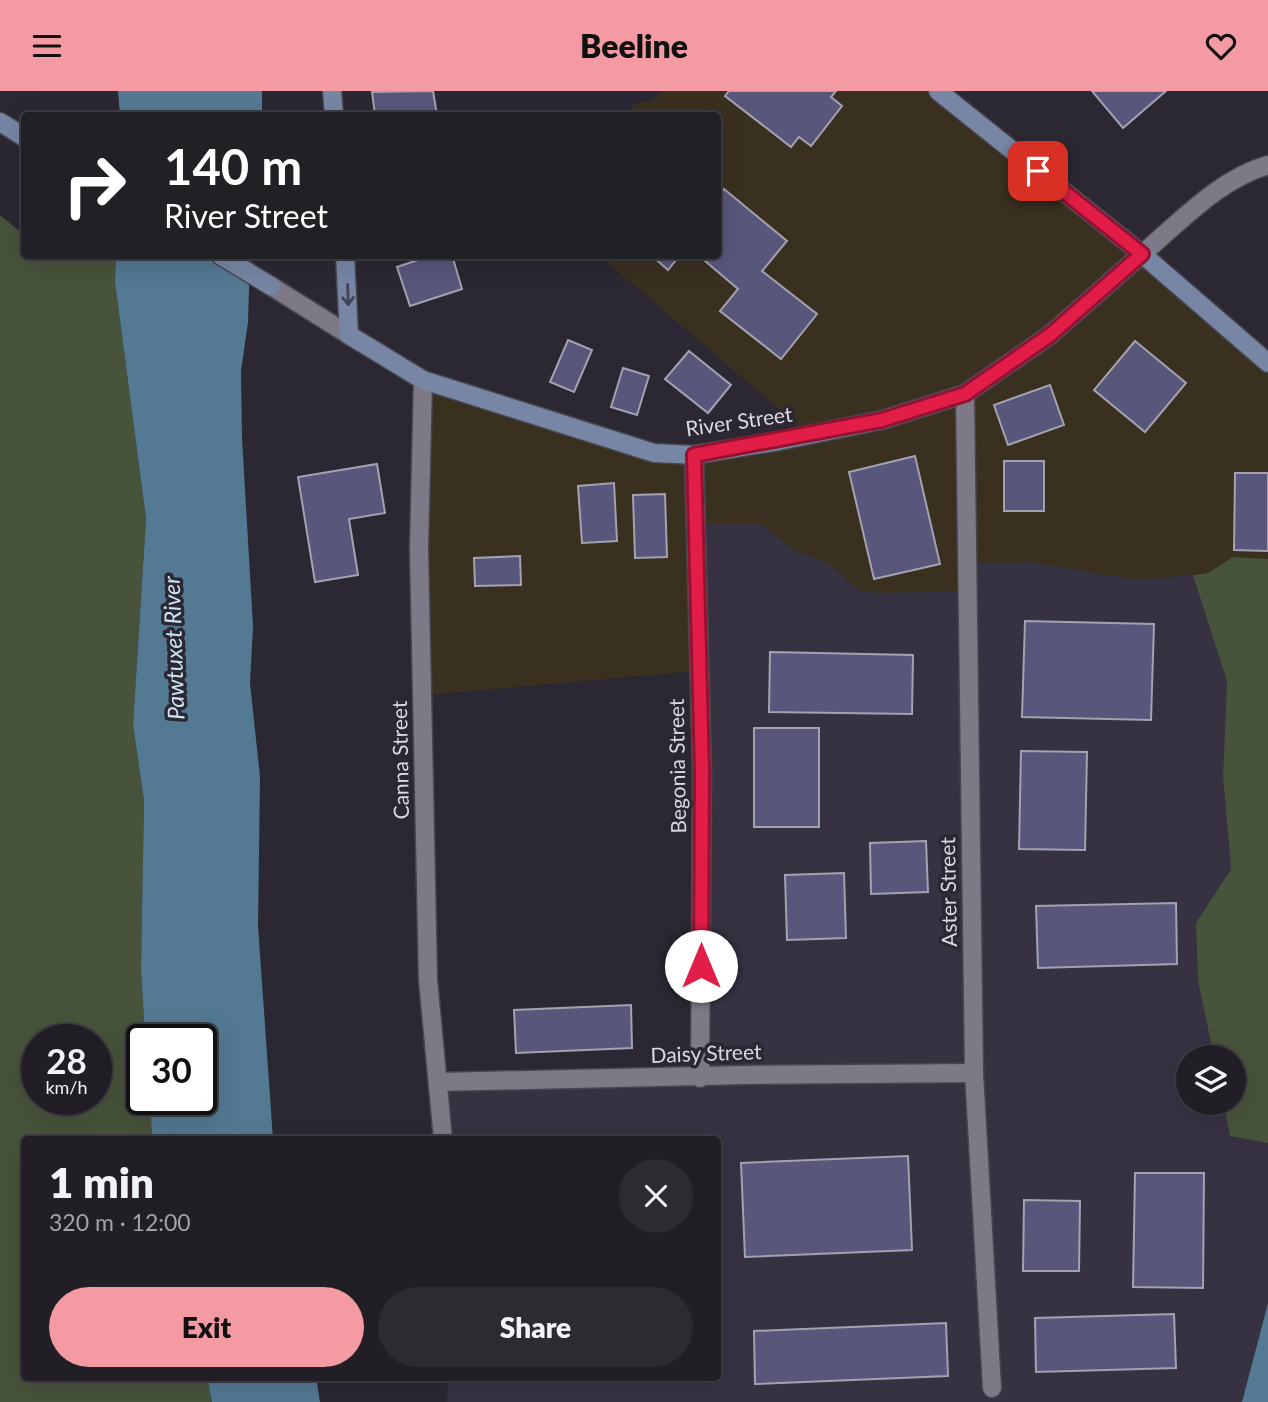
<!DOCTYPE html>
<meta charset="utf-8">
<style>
:root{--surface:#211e26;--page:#2d2b32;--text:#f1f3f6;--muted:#a2a2a7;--line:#3e3c43;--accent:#f49aa3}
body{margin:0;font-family:Lato,sans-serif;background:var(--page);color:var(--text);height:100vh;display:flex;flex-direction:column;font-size:26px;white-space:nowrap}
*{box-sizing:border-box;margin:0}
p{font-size:23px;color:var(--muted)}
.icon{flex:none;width:38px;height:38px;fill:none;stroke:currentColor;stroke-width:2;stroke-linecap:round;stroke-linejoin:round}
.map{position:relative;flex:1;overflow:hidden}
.details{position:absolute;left:21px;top:1045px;width:700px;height:245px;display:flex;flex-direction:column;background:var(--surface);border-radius:7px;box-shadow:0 7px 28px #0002,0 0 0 2px var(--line)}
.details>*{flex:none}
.banner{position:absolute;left:21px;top:21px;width:700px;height:147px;border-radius:7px;box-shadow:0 7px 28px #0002,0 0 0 2px var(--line);background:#202124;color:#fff;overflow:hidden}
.controls{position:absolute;left:1176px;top:954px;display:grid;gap:14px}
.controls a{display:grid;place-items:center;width:70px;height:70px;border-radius:50%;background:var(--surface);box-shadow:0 7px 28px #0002,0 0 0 2px var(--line);font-size:35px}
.speed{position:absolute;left:21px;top:933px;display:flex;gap:14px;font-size:35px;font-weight:700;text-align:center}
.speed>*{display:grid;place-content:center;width:91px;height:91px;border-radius:50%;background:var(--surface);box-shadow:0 7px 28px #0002,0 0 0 2px var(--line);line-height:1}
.speed small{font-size:18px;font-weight:400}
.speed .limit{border:4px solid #111;border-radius:10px;background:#fff;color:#111}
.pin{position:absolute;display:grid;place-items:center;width:60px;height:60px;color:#fff;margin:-30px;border-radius:14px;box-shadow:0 4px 10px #0006}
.me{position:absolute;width:77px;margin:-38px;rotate:0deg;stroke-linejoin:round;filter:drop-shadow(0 0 5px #0008)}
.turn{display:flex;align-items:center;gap:24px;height:147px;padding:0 28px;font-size:32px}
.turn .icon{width:91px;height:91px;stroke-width:2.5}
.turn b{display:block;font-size:49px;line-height:60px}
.round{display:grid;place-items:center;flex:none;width:74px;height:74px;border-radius:37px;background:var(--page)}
.summary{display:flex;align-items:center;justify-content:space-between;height:119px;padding:0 28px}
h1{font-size:42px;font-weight:800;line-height:52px}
.cta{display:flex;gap:14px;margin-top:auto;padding:14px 28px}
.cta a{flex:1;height:80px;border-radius:42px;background:var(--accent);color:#111;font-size:28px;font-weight:800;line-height:80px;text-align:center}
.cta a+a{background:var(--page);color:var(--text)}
header{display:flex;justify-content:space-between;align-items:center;height:91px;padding:0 28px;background:var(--accent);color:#111;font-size:32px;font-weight:800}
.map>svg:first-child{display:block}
.commercial{fill:#3a3020}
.industrial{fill:#363242}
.green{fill:#48533b;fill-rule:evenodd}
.water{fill:#537993}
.building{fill:#58567b;stroke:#a2a2b1;stroke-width:2}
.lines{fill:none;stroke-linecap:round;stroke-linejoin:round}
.minor-casing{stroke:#48454e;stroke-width:21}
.tertiary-casing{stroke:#48454e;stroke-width:21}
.secondary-casing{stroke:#48454e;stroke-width:21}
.minor{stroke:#7e7986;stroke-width:18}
.tertiary{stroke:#7e7986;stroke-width:18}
.secondary{stroke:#7686a4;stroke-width:18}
.oneway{stroke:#424455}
.route-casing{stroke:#92132f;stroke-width:18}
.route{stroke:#e11d48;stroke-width:12}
.labels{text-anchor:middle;stroke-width:7;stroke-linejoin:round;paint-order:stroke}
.street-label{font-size:21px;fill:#dbd9e0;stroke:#2c2833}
.water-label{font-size:23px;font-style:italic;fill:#cbe4f5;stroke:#2c2833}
</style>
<header><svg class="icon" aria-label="menu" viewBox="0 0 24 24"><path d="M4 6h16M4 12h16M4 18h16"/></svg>Beeline<svg class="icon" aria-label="heart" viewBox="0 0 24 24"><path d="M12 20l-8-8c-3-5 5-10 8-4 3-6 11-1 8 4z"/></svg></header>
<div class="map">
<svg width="1268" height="1311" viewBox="0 0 1268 1311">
<rect width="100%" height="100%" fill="#2c2833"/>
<polygon class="commercial" points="664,0 934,0 1268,273 1268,468 1233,466 1208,482 1137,489 1030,471 962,501 871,502 858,499 829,473 792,458 759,432 697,580 427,604 419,281 614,354 692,359 803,339 600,165 718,164 718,24 627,24 635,13 649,10"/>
<polygon class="industrial" points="759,432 792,458 829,473 858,499 871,502 962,501 968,473 1030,471 1137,489 1193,484 1196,489 1227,590 1223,685 1231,778 1196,832 1198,890 1214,966 1188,966 1188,1012 1223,1012 1230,1045 1268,1052 1268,1212 1242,1311 447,1311 448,1286 718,1286 718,1048 443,1048 445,996 696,989 697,434"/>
<g class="green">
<path d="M0 124 24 144V164L116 165 115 191 146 428 133 634 144 709 141 877 145 948H142V1008H150L153 1048H24V1286H207L212 1311H0ZM37 948H96V1008H37Z"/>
<polygon points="1233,466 1268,468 1268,1052 1230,1045 1223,1012 1234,1012 1234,966 1214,966 1198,890 1196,832 1231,778 1223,685 1227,590 1193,484 1208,482"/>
</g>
<g class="water">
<polygon points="118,0 262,0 262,24 120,24"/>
<polygon points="116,165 250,165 248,231 241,280 242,347 253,535 250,592 260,686 258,835 273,1048 153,1048 152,1043 150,1008 201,1008 201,948 145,948 141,877 144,709 133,634 146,428 115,191"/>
<polygon points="1268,1212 1268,1311 1242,1311"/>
<polygon points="207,1286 316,1286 320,1311 212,1311"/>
</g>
<g class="building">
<polygon points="433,0 437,24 375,24 372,1"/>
<polygon points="729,0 836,0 831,6 842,15 811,55 799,46 791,56 725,5"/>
<polygon points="1092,0 1166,0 1123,37"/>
<polygon points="724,98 787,150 762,180 817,223 781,268 720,220 738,198 698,164 718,164 718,106"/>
<polygon points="433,164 452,164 462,198 410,215 397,176"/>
<polygon points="651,164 680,164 668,179"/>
<polygon points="568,249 592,259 574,301 550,291"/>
<polygon points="1135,250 1186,292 1145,341 1094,299"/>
<polygon points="689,260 731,294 708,322 665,288"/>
<polygon points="623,277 649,285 637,324 611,316"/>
<polygon points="1050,294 1064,334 1008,354 994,314"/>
<polygon points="915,365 940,473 874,488 849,381"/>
<rect x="1004" y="370" width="40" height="50"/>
<polygon points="377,373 385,422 349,428 358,484 315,491 298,386"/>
<polygon points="1235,382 1268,382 1268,460 1234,459"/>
<polygon points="614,392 617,450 582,452 578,395"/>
<polygon points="665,403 667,466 635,467 633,404"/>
<polygon points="520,465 521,494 475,495 474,467"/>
<polygon points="1025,530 1154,533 1151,629 1022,626"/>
<polygon points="770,561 913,564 912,623 769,621"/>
<rect x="754" y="637" width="65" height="99"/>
<polygon points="1021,660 1087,661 1085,759 1019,758"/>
<polygon points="926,750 928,801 871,803 870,752"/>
<polygon points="844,782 846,847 787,849 785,784"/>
<polygon points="1176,812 1177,873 1038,877 1036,815"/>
<polygon points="631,914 632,957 516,962 514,919"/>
<polygon points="908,1065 912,1159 745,1166 741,1072"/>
<polygon points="1135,1082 1204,1082 1203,1197 1133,1196"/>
<polygon points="1024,1109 1080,1110 1079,1180 1023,1180"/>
<polygon points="1174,1223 1176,1277 1036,1281 1035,1227"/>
<polygon points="946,1232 948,1285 755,1293 754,1240"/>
</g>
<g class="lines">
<g class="minor-casing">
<g id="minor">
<polyline points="423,289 419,458 428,889 443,1048"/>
<polyline points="965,303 974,982 992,1297"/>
<polyline points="694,364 702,680 700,987"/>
<polyline points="439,991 744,984 974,982"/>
</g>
</g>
<g class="tertiary-casing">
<g id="tertiary">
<path d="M1142 163C1180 131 1219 88 1268 74"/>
<polyline points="271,195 349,244"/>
</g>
</g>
<g class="secondary-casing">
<g id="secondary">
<polyline points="332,0 334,24"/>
<polyline points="938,0 1142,163 1268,272"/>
<polyline points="0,31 24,46"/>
<polyline points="220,164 271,195"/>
<polyline points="345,164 349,244 423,289 654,362 694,364 779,350 882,329 965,303 1050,244 1142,163"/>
</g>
</g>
<use href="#minor" class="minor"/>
<use href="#tertiary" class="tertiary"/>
<use href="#secondary" class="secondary"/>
</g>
<defs><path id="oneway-shaft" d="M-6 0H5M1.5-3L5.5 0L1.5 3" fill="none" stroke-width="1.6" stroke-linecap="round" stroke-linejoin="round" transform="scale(1.75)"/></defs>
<use class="oneway" href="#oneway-shaft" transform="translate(348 204) rotate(88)"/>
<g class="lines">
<g class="route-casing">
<polyline id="route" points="701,875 702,680 694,364 882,329 965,303 1050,244 1142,163 1038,80"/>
</g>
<use href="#route" class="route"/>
</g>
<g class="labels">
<g class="street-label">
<text transform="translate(739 331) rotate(-8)" y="7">River Street</text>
<text transform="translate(401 669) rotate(-91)" y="7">Canna Street</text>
<text transform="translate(678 675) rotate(-91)" y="7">Begonia Street</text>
<text transform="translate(949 801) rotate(-91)" y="7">Aster Street</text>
<text transform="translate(706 963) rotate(-2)" y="7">Daisy Street</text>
</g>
<g class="water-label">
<text transform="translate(174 557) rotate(-92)" y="8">Pawtuxet River</text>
</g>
</g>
</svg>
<div class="controls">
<a><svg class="icon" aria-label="layers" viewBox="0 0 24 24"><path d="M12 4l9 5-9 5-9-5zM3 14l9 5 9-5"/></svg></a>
</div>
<div class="speed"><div>28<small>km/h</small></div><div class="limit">30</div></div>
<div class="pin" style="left:1038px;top:80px;background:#d93025"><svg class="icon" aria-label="arrive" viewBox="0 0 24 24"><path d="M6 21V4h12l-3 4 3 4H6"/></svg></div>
<svg class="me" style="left:701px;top:875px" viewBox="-20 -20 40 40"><circle r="19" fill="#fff"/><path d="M0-13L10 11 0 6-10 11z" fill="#e11d48"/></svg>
<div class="banner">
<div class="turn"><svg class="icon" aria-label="right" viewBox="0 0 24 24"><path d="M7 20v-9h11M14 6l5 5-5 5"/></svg><div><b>140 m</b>River Street</div></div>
</div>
<section class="details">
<div class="summary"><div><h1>1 min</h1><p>320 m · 12:00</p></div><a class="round"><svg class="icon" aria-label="close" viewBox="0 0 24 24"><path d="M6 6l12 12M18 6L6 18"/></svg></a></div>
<div class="cta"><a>Exit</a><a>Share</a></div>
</section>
</div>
